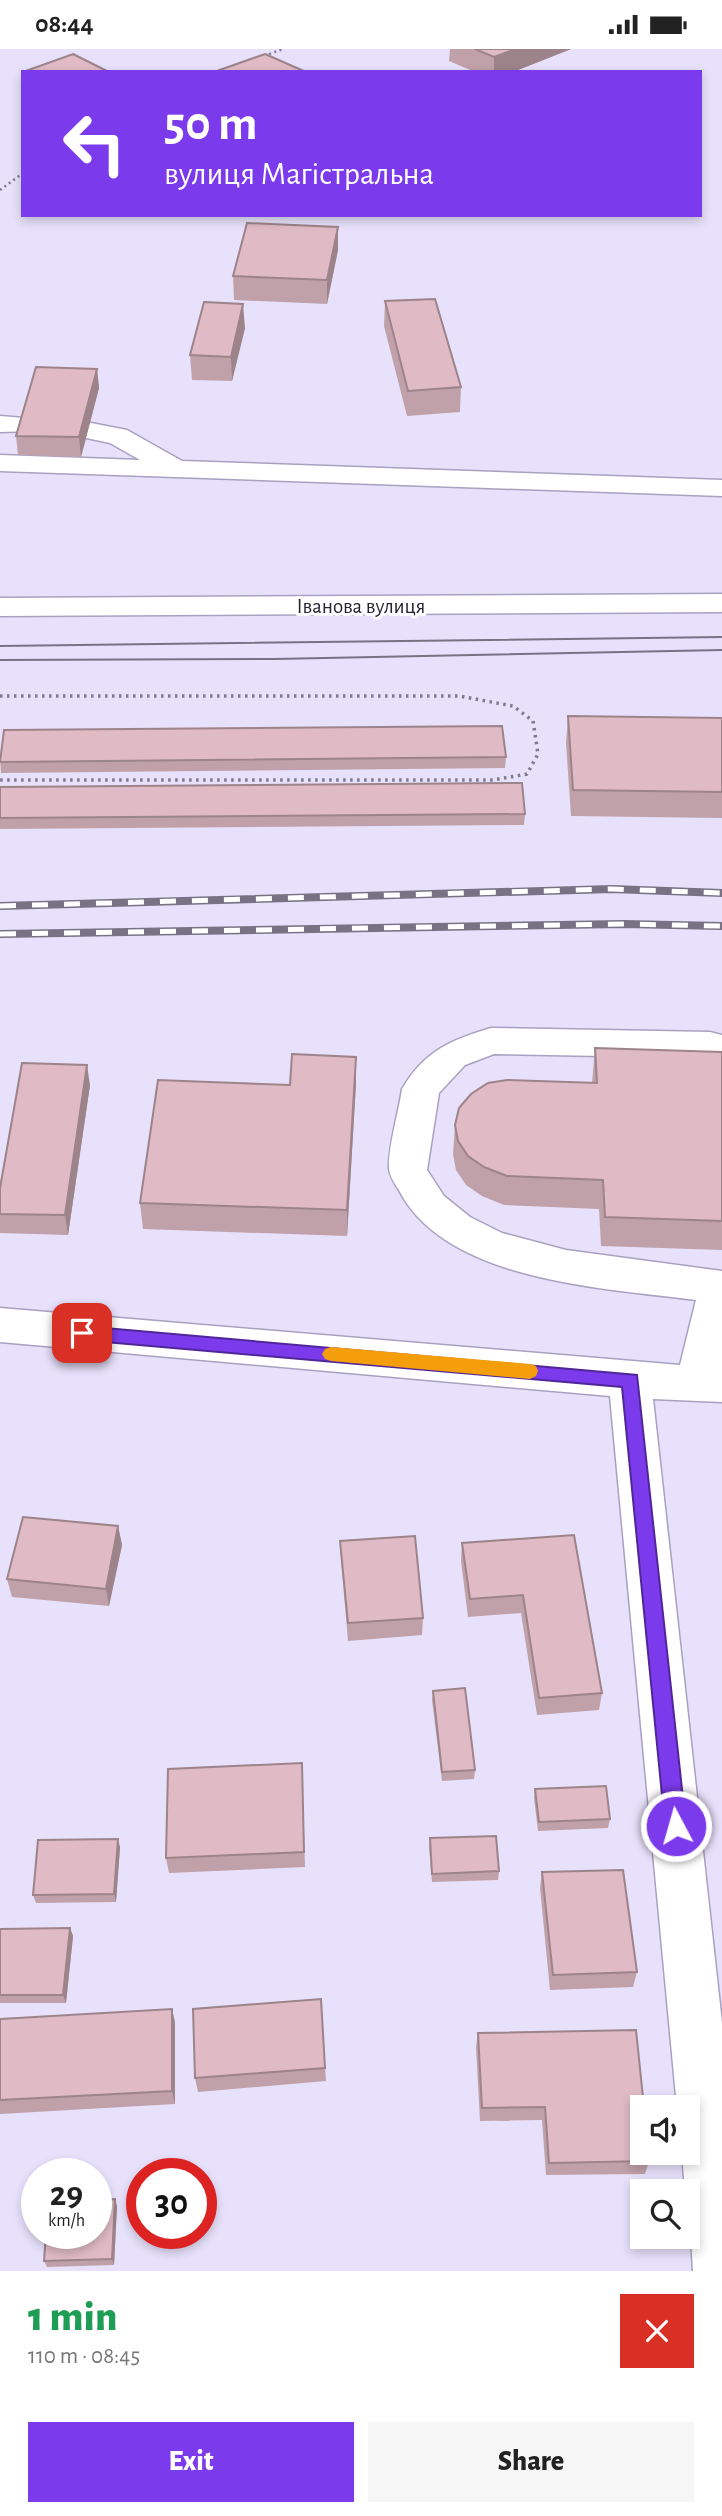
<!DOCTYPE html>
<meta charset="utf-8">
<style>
:root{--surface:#fff;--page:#f6f6f6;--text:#222;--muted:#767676;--accent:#7c3aed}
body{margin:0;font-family:"Alegreya Sans",sans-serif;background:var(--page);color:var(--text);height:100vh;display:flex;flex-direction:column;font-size:26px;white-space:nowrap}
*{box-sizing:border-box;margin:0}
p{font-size:23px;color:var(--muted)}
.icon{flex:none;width:38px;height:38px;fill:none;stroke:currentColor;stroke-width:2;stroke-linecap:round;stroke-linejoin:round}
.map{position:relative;height:2222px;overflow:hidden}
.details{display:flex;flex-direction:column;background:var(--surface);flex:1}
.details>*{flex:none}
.hud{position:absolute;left:21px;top:21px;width:681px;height:147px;border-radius:0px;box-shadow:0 4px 10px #0003;background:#7c3aed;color:#fff;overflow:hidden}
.tools{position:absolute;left:630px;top:2046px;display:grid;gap:14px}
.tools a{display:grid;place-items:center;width:70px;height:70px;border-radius:0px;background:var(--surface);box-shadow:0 4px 10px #0003;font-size:35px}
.speed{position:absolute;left:21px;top:2109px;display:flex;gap:14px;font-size:35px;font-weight:700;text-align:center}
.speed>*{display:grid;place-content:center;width:91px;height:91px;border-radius:50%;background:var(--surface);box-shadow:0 4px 10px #0003;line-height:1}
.speed small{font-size:18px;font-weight:400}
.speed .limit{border:10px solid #d22;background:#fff;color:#111}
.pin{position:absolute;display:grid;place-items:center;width:60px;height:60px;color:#fff;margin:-30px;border-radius:14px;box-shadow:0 4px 10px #0006}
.me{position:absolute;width:77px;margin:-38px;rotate:354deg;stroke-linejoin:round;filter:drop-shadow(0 0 5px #0008)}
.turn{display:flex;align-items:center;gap:24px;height:147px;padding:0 28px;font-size:32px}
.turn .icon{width:91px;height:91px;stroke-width:2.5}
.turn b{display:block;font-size:49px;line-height:60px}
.round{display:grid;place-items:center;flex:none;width:74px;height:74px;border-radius:0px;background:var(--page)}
.summary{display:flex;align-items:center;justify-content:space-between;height:119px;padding:0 28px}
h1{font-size:42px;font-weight:800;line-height:52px;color:#1e9e55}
.button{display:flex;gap:14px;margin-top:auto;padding:14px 28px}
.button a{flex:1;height:80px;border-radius:0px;background:var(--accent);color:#fff;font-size:28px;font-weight:800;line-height:80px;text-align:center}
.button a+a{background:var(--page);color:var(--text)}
.status{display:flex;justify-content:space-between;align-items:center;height:49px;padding:0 35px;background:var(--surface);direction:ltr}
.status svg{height:19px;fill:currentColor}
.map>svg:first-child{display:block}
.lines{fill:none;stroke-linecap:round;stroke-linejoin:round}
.minor-casing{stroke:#a8a1c0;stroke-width:3}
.major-casing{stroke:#a8a1c0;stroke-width:3}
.path-far1{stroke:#7e7a8c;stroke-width:2.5;stroke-dasharray:2 3.5;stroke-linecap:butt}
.path{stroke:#7e7a8c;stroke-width:3.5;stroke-dasharray:2.5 4.5;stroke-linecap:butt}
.minor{fill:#fff;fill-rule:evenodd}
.major{fill:#fff;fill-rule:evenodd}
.tram{stroke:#777385;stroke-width:2}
.rail-casing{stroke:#777385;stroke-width:8}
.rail{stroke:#fff;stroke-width:5;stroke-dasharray:16;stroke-linecap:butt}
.wall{fill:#c1a1a9}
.shaded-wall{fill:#9d838a}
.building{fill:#e0bbc5;stroke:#9d838a;stroke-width:2}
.route{fill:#7c3aed;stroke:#51269a;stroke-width:2}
.slow{fill:#f59e0b}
.labels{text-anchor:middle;stroke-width:6;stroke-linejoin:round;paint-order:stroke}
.far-street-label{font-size:21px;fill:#272430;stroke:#fff}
</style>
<div class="status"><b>08:44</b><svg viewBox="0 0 49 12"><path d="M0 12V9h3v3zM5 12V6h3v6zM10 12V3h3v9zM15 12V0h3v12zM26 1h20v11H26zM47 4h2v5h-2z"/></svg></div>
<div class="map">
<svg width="722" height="2222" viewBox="0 0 722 2222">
<rect width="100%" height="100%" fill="#e7e1fb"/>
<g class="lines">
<g class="minor-casing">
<g id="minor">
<polygon points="0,367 36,370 40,376 36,382 0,383"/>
<polygon points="86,373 127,381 182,412 722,431 722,447 0,422 0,406 140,411 110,394 77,387 73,381 77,375"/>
<path d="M491 979 710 983 722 986V1006L710 1009 494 1005 465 1016 439 1044 427 1121 444 1147 470 1168 502 1184 566 1201 722 1222V1353L653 1350 722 1974V2222H693L688 2142H685L682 2104H688V2058H677L610 1347 0 1293V1259L680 1316 696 1251C605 1239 448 1233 400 1143 396 1136 389 1127 389 1119 388 1098 399 1062 402 1040 424 1002 451 991 491 979Z"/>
</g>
</g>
<g class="major-casing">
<polygon id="major" points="722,545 722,563 0,567 0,549"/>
</g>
<g class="path-far1">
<polyline points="264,7 283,0"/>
<polyline points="0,141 23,124"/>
</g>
<polyline class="path" points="0,647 459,647 513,657 533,672 538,705 527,725 493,731 0,731"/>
<use href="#minor" class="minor"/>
<use href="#major" class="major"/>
<g class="tram">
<polyline points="0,597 722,588"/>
<polyline points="0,611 275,610 722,601"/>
</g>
<g class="rail-casing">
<g id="rail">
<polyline points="0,857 612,840 722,844"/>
<polyline points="0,885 624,875 722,877"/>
</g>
</g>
<use href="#rail" class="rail"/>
</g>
<g class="wall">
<polygon points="450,0 571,0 513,23 475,23 449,12"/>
<polygon points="338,178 338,201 327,255 234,251 233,227"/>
<polygon points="385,252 461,338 460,363 407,367 384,277"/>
<polygon points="245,279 232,332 192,331 190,306"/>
<polygon points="97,320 99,339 81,408 18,406 16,387"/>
<polygon points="568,667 722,669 722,769 571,767 566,694"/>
<polygon points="0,707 506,708 505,719 1,724"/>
<polygon points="0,738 525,765 524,776 0,780"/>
<polygon points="595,999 722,1003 722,1201 601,1197 599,1160 504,1156 482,1147 466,1136 456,1121 453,1105 455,1076 592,1034"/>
<polygon points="356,1008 356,1034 347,1187 143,1180 140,1154 290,1036"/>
<polygon points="90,1036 68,1186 0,1184 0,1139"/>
<polygon points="118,1477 122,1496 109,1557 12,1548 7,1530"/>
<polygon points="574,1486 602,1644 599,1661 537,1666 521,1564 468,1568 461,1512 462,1494"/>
<polygon points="340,1492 423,1569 422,1586 348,1592 341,1510"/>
<polygon points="433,1642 475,1721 474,1730 442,1732 432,1651"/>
<polygon points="302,1714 305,1818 169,1824 166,1809"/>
<polygon points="535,1740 610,1770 608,1779 538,1782 534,1749"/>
<polygon points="430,1789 499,1822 498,1831 432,1833 429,1798"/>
<polygon points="120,1798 116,1853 36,1854 33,1846"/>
<polygon points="542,1823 637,1923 633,1938 550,1941 540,1839"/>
<polygon points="70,1879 73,1887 66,1954 0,1954 0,1880"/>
<polygon points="321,1950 326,2032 198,2043 195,2029"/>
<polygon points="172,1960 175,1974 175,2055 0,2065 0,1970"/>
<polygon points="478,1984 649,2112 645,2125 546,2126 542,2071 480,2072 476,1998"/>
<polygon points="117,2157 114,2216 47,2218 44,2212"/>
</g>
<g class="shaded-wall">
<polygon points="516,0 571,0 513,23 494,23 494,8"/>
<polygon points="338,178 338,201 327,255 327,231"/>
<polygon points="243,255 245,279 232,332 231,308"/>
<polygon points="97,320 99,339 81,408 79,388"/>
<polygon points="356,1008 356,1034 347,1187 347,1161"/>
<polygon points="87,1016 90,1036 68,1186 65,1166"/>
<polygon points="118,1477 122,1496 109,1557 106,1540"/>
<polygon points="118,1790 120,1798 116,1853 114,1845"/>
<polygon points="70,1879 73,1887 66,1954 63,1946"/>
<polygon points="172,1960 175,1974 175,2055 172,2042"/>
<polygon points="115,2150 117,2157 114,2216 112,2210"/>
</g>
<g class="building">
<polygon points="475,0 516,0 494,8"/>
<polygon points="73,5 109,23 23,23"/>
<polygon points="265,5 306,23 214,23"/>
<polygon points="247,174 338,178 327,231 233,227"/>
<polygon points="435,250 461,338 408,342 385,252"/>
<polygon points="204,253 243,255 231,308 190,306"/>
<polygon points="36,318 97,320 79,388 16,387"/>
<polygon points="568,667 722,669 722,743 573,741"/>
<polygon points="502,677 506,708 0,713 4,681"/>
<polygon points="522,734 525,765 0,769 0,738"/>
<polygon points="595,999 722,1003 722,1172 605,1168 603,1131 507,1127 484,1118 468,1107 458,1092 455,1076 459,1059 471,1045 488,1034 507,1031 597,1034"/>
<polygon points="292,1005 356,1008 347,1161 140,1154 158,1031 290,1036"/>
<polygon points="22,1014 87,1016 65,1166 0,1165 0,1139"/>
<polygon points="23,1468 118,1477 106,1540 7,1530"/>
<polygon points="574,1486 602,1644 539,1649 523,1546 470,1550 462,1494"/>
<polygon points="415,1487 423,1569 348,1574 340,1492"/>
<polygon points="465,1639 475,1721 442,1723 433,1642"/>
<polygon points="302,1714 304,1803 166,1809 168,1720"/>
<polygon points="606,1737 610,1770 539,1773 535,1740"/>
<polygon points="496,1787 499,1822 432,1825 430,1789"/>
<polygon points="118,1790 114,1845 33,1846 38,1791"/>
<polygon points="623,1821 637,1923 553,1926 542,1823"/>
<polygon points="70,1879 63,1946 0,1946 0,1880"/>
<polygon points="321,1950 325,2019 195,2029 193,1960"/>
<polygon points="172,1960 172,2042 0,2051 0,1970"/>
<polygon points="636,1981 644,2058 642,2058 642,2104 648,2104 649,2112 549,2114 545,2058 482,2059 478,1984"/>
<polygon points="115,2150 112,2210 44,2212 46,2184 96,2184 96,2151"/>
</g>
<polygon class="route" points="82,1277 637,1326 686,1777 683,1784 676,1786 668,1784 665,1777 622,1338 82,1291 76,1289 74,1284 76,1279"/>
<polygon class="slow" points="331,1298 530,1315 536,1317 538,1322 536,1327 530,1330 331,1312 325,1310 322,1305 325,1300"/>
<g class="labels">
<g class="far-street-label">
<text x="361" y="564">Іванова вулиця</text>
</g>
</g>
</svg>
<div class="tools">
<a><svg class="icon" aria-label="sound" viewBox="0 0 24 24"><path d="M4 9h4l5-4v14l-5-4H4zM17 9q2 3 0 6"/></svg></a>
<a><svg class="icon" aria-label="search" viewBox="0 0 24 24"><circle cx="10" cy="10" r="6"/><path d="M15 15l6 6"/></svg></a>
</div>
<div class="speed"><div>29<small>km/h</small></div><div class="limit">30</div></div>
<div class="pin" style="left:82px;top:1284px;background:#d93025"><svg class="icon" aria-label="arrive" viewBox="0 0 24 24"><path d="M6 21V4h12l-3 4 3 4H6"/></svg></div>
<svg class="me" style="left:676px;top:1777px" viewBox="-20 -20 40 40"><circle r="17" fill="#7c3aed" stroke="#fff" stroke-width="3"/><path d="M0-11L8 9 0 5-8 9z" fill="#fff"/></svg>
<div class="hud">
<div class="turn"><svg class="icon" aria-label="left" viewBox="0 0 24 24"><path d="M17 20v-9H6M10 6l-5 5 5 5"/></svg><div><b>50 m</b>вулиця Магістральна</div></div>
</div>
</div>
<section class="details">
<div class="summary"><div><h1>1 min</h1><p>110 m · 08:45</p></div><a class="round" style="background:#d93025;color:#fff"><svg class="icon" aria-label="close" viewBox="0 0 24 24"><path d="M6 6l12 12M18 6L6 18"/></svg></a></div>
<div class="button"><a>Exit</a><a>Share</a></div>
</section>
